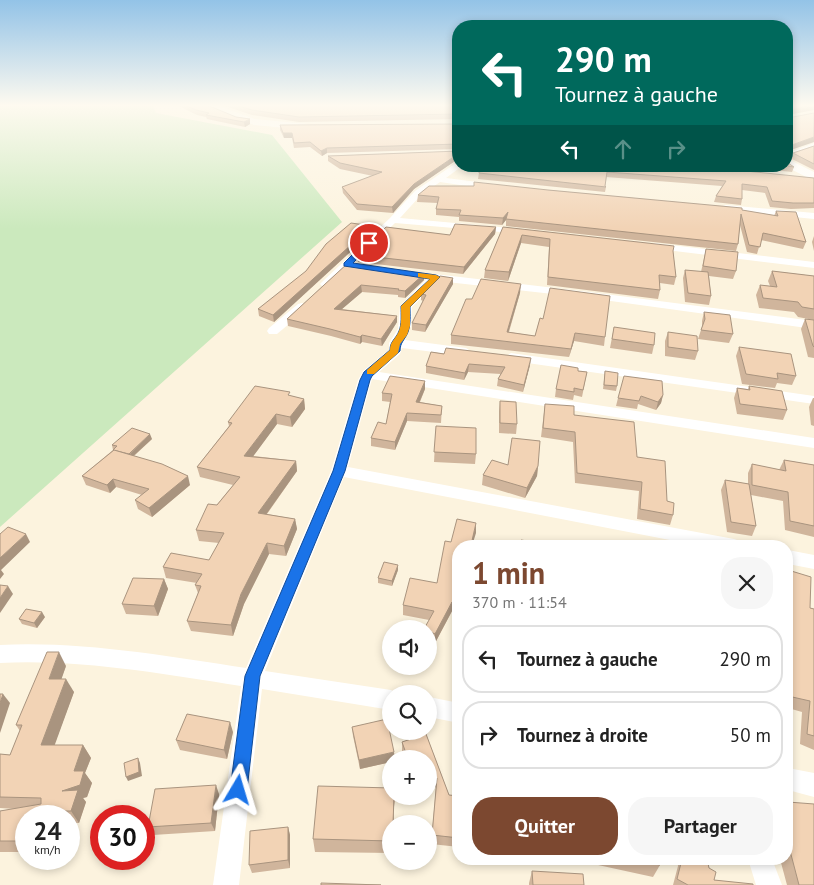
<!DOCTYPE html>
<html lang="fr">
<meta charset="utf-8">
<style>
:root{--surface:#fff;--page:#f6f6f6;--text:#222;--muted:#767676;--line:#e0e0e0;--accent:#7c4830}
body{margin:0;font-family:"PT Sans",sans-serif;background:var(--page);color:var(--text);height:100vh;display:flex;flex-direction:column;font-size:19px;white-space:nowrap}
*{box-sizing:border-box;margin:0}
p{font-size:16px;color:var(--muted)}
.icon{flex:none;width:28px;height:28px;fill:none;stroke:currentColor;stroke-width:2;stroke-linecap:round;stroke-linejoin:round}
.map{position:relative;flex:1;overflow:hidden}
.side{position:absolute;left:452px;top:540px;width:341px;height:325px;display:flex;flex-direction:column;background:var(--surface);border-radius:20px;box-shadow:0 2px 8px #0003}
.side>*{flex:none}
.banner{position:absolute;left:452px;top:20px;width:341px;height:152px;border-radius:20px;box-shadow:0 2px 8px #0003;background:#00695c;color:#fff;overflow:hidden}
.buttons{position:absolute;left:382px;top:620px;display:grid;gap:10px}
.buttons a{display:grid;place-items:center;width:55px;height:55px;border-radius:50%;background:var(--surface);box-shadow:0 2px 8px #0003;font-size:25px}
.speed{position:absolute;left:15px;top:805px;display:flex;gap:10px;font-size:25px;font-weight:700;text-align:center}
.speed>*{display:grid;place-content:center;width:65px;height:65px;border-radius:50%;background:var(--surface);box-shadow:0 2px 8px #0003;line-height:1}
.speed small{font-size:12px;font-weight:400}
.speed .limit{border:8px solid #d22;background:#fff;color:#111}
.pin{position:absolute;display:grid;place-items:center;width:42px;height:42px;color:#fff;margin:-21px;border:2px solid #fff;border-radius:50%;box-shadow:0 1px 5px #0007}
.me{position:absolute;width:55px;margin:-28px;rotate:7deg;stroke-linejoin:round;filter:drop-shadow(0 0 4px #0008)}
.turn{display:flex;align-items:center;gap:18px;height:105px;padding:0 20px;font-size:22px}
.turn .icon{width:65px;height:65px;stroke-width:2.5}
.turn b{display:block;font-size:35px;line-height:42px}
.lanes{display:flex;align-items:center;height:48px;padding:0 20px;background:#0003;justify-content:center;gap:25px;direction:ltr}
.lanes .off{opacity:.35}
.round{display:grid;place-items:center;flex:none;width:52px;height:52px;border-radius:20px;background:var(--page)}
.overview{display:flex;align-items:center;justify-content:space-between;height:85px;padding:0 20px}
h1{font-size:30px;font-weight:600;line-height:38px;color:var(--accent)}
.primary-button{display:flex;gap:10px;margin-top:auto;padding:10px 20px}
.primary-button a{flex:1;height:58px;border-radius:20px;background:var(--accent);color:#fff;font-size:20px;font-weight:600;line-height:58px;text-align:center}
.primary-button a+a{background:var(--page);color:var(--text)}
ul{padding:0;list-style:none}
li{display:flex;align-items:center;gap:15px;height:68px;margin:0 10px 8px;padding:0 10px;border:2px solid var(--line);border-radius:20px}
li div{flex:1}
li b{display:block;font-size:19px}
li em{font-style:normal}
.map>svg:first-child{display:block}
.green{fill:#cbe9bd}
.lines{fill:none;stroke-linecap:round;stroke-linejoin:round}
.street{fill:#fff;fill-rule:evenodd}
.secondary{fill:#fff;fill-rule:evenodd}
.wall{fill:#d0b59c}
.shaded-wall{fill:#a9947f}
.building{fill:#f2d3b5;stroke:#a9947f}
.route{fill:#1a73e8;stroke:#114b97}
.slow{fill:#f59e0b}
</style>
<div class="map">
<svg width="814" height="885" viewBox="0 0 814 885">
<rect width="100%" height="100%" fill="#fcf3de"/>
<polygon class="green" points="0,105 153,105 156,113 272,135 342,222 0,527"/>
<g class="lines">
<g class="street">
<polygon points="814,143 814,148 788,158 788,153"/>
<polygon points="456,163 459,163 459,166 462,166 446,178 494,184 498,187 494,190 440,182 421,195 400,218 522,229 526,230 526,234 395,223 330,286 322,286 320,284 322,282 390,218 415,191"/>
<polygon points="726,205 814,213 814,219 723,210 723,206"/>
<polygon points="654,243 814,262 814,268 650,248 649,246"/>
<path d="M434 274 589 292 814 321V329L589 298 438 281 412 307 411 326 405 340 466 348 472 352 466 356 402 348 400 354 379 372 814 438V448L372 379 348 467 734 539 740 541 743 546H701L344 477 265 671 391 690 399 694H391V710L262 689 239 885H213L241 686C162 674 81 659 0 663V645C82 641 165 656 246 668L331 471 358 380 363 371 389 350V343L398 329 400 306 430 275Z"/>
<polygon points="302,303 306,304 308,307 306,310 277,334 269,334 267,331 269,328 298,304"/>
<polygon points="511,353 814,396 814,404 506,360 505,357"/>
<polygon points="788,550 814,555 814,569 788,564"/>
<polygon points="429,697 459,703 459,723 429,717"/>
<polygon points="788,768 814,773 814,797 788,790"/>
<polygon points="748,859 772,859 782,885 756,885"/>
</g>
<g class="secondary">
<polygon points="201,105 216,105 255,119 308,124 313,127 308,130 254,125"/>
<polygon points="788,159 814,172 814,181 785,166 788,166"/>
</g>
</g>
<g class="wall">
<polygon points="177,105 207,105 236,117 250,119 250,124 245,127 207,119 206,117 197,115"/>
<polygon points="222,105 459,105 459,119 299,122 252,115"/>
<polygon points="459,124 459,149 327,153 322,156 310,147 294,148 292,138 284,138 280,130 280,125"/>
<polygon points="814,146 814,170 792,159 793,153"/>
<polygon points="459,151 459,162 455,161 414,189 393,213 357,210 343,193 342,187 373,176 340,169 328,161 328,156"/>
<polygon points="788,163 794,167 792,172 736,166 788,166"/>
<polygon points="480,166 814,178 814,208 791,209 770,207 765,193 742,190 742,199 741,205 714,202 716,196 722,186 606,177 605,186 606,187 605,192 478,179"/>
<polygon points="548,190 742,210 774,216 776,211 806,242 803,249 761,240 757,254 747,252 740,225 738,244 736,251 506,226 506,220 502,225 459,221 459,217 436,215 436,209 438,203 417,202 418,195"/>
<polygon points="496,227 495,234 463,274 358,262 358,255 450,235"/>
<polygon points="503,227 673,251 676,277 674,285 660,283 660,290 658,299 547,285 549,247 521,243 508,281 484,278 485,270"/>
<polygon points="372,232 274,322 259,316 258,309"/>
<polygon points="814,236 814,251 812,242"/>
<polygon points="706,249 736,271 733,279 709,276 711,296 709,305 685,302 683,278 685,270 701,272"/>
<polygon points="348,263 424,274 424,280 405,298 398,297 398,295 362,292 342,309 397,316 397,322 382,346 362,342 360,344 331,336 288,326 287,319"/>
<polygon points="772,271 814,276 814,320 798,317 794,312 759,308 756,295 760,285 770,286 768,281"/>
<polygon points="453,278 453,284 425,332 412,330 412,323 423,301 421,300 421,294"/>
<polygon points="520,293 509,332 535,336 540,318 605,337 604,346 574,341 569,357 451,344 451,335 472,299"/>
<polygon points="704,312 733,334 729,343 698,339 702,327 702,321"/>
<polygon points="805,319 814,320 814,358 808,357 801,329"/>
<polygon points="614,327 654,345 652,354 610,348"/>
<polygon points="668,332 698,351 695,360 665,356 665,341"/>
<polygon points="739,347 796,376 792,385 777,383 775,388 742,384 736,356"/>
<polygon points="431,352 530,365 523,392 497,386 498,379 501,374 468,372 464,380 426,373 426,366"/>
<polygon points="578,371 587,372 582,397 574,395 573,400 555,397 556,389"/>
<polygon points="605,371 617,386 616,391 603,389"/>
<polygon points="425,381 425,389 420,402 442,406 441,423 407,421 395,450 371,446 371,438 386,424 390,402 382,401 382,393"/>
<polygon points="749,386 787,410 783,420 737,414 734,398 737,388 748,389"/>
<polygon points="663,395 661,403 656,410 638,404 637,409 616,406 618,398"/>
<polygon points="290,396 304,399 305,409 292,427 277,424 253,456 296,461 297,471 267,514 295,519 297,529 286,556 269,554 244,604 233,636 191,631 187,621 198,593 195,585 197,583 166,578 163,567 209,560 219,543 199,541 196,530 233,485 200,477 197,467 229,426 228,422"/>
<polygon points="813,398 814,398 814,426 811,425 809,407"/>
<polygon points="500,401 517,424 516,434 499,433 499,411"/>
<polygon points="545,404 574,415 637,457 667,501 673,515 670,525 637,519 639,491 575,483 573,442 541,437"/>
<polygon points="436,426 476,454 475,464 434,462"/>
<polygon points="152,439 134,456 190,485 152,517 138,509 135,500 142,495 116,487 110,493 86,485 82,476 113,450 112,445"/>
<polygon points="784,460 814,465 814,537 785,530 783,501 751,495 756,526 752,536 727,532 721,490 725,480 748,484 748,473 752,464 779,470"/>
<polygon points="508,465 538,466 537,476 525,498 482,485 483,475"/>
<polygon points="476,533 459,546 459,629 452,611 435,643 429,640 429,620 403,615 403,605 437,583 451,542"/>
<polygon points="398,570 392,586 378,583 378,578"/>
<polygon points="788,570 810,608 814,609 814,750 800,744 802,712 788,708"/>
<polygon points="164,579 168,589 158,616 126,614 122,604"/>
<polygon points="45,617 37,628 22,624 19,619"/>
<polygon points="66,666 61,679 74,692 54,745 83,745 91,758 85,773 92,783 87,797 83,798 86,802 79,823 69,823 69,825 69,816 26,816 26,852 0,852 0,811 15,809 0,808 0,754 10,755 20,731 16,725"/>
<polygon points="352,727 391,759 391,762 360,769 353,736"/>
<polygon points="233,732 227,759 180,750 176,740"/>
<polygon points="426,734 449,795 459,796 459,847 431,844 436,787 429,790 429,759 405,759 402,751 402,742"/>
<polygon points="219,794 215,831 153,835 148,827"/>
<polygon points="391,796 394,796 395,801 391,824 391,853 315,852 313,839"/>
<polygon points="788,802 814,885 787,885 780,859 788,859"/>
<polygon points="288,827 290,835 290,868 252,873 249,865"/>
<polygon points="598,859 659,859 660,865 653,877 598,865"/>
<polygon points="677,859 707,859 709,868 714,880 753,885 673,885 678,866"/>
<polygon points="532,871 584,885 529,885 529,883"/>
</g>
<g class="shaded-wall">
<polygon points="814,106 814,110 788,115 789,110"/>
<polygon points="250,119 250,124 245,127 244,122"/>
<polygon points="283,133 292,133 292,138 284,138"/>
<polygon points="814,137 814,142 788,151 789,146"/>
<polygon points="327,148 327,153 322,156 321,151"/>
<polygon points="455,156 455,161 414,189 393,213 392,207 414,184"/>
<polygon points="508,212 506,220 502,225 503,218"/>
<polygon points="372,226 372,232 274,322 273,315"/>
<polygon points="496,227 495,234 463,274 464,267"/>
<polygon points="522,235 521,243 508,281 509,272"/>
<polygon points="424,274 424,280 405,298 405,291"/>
<polygon points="453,278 453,284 425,332 426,325"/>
<polygon points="521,284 520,293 506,340 507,332"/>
<polygon points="361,285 362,292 335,315 334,309"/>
<polygon points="397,316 397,322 382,346 381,339"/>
<polygon points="575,333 574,341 569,357"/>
<polygon points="362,335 362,342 360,344 360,337"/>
<polygon points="531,358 530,365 523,392 524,385"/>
<polygon points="469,364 468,372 464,380 465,373"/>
<polygon points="425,381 425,389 416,410 416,402"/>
<polygon points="663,395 661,403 656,410 658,402"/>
<polygon points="304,399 305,409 292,427 290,417"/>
<polygon points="407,413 407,421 395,450 395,442"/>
<polygon points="276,414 277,424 246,466 244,456"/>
<polygon points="150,434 152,439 130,459 129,455"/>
<polygon points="296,461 297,471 260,523 258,513"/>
<polygon points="538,466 537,476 525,498 527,488"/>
<polygon points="188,476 190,485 152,517 149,508"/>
<polygon points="113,479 116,487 110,493 107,485"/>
<polygon points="295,519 297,529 286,556 284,546"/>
<polygon points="476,523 476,533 472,546 470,546"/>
<polygon points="26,534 30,542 1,570 4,574 0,579 0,558"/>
<polygon points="267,543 269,554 244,604 233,636 231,625 241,594"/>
<polygon points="398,565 398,570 392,586 392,581"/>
<polygon points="164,579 168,589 158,616 154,606"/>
<polygon points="8,586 13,594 0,613 0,598"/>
<polygon points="452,602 452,611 435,643 435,634"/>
<polygon points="42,612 45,617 37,628 34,623"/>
<polygon points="59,652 66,666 57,692 49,679"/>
<polygon points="66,679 74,692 50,758 41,745"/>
<polygon points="3,694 10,703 0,733 0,703"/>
<polygon points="230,722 233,732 227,759 224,750"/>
<polygon points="83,745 91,758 85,773 92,783 87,797 83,798 86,802 79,823 71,811 62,791 74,771"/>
<polygon points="394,752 395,759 391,759 391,762 360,769 359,760"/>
<polygon points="138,758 140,763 142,776 128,781 126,777"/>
<polygon points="437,778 436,787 429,790 429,781"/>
<polygon points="216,785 219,794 215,831 211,823"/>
<polygon points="394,796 394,824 393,824"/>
<polygon points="61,811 65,816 59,816"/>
<polygon points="288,827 290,835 290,868 288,860"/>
</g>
<g class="building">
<polygon points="185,105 207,105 236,117 250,119 244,122 206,115 209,113 196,110"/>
<polygon points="236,105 459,105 459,114 299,117 252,110"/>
<polygon points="788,105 814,105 789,110 788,118 814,113 814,137 789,146 788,159"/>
<polygon points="459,124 459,144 327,148 321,151 310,142 294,143 292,133 283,133 280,125"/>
<polygon points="814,146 814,164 793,153"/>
<polygon points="459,151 459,157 455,156 414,184 392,207 357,204 342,187 382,172 340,163 328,156"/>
<polygon points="788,163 794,167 788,166"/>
<polygon points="480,166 697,166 814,178 814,203 793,203 772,201 767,187 742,184 742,199 716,196 726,181 607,172 605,186 606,187 479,173"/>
<polygon points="474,182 548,190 742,208 742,210 778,216 776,211 796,212 806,242 763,233 760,247 749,245 741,214 738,244 506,219 508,212 503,218 459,215 461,210 436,209 439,197 418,195 429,186 474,186"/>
<polygon points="351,223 372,226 273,315 258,309 306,271 326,244"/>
<polygon points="455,224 496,227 464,267 358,255 386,227 450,235"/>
<polygon points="503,227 674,246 673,251 676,277 659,275 660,290 548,277 550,239 522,235 509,272 485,270"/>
<polygon points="706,249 738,252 736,271 703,266"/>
<polygon points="348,263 424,274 405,291 398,290 399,289 361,285 334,309 397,316 381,339 362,335 360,337 330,329 287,319"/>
<polygon points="685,270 708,272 711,296 688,293"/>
<polygon points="772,271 814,276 814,309 802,307 798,302 763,298 760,285 777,287"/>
<polygon points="440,276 453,278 426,325 412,323 426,295 421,294"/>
<polygon points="481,279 521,284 507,332 535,336 540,318 543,319 550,288 610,296 605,337 575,333 571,349 451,335 466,299 472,299"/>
<polygon points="704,312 730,315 733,334 701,330 705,319"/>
<polygon points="805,319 814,320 814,347 813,346"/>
<polygon points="614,327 655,333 654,345 612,339"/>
<polygon points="668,332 697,336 698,351 668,347"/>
<polygon points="739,347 791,354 796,376 777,373 778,379 746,374"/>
<polygon points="446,348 531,358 524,385 498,379 505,367 469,364 465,373 426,366 431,352 444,354"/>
<polygon points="561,365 578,368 578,371 587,372 583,390 574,388 574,392 556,389"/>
<polygon points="605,371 618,373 617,386 604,385"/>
<polygon points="390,376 425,381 416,402 442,406 441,415 407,413 395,442 371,438 378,422 386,424 392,394 382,393"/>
<polygon points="624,376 662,381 663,395 658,402 641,396 639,401 618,398"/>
<polygon points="255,386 290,392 288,395 304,399 290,417 276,414 244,456 296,461 258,513 295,519 284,546 267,543 241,594 231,625 187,621 201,586 195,585 202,574 163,567 171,553 209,560 224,533 196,530 208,504 217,505 240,477 197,467 232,423 228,422"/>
<polygon points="749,386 782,391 787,410 740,404 737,388 750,390"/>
<polygon points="500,401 516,402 517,424 500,423"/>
<polygon points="545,404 574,406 574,415 634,422 637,457 665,461 667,501 674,503 673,515 640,509 642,482 577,473 575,432 543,428"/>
<polygon points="436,426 476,428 476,454 434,452"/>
<polygon points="132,428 150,434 129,454 113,450 117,446 112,445"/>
<polygon points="512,438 540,441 538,466 527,488 483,475 492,460 508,465"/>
<polygon points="114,450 162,464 188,476 149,508 135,500 149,489 113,479 107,485 82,476"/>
<polygon points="784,460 814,465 814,526 790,521 788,492 752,485 752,464 786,471"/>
<polygon points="725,480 749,484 756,526 731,522"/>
<polygon points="457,519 476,523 471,545 477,546 459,546 459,618 452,602 435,634 429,631 429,629 424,629 434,611 403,605 410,578 437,583 445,541 451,542"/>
<polygon points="8,527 26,534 0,558 0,534"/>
<polygon points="521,540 552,545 552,546 520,546"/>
<polygon points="384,562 398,565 392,581 378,578"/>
<polygon points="788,570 811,577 810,608 814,609 814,736 807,734 810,701 788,696"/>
<polygon points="133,578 164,579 154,606 122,604"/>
<polygon points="0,585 8,586 0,598"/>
<polygon points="26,609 42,612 34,623 19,619"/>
<polygon points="47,652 59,652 49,679 66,679 41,745 83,745 74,771 84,771 80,785 62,791 78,790 71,811 61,811 59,816 26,816 26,841 0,841 0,811 41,804 41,798 0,797 0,754 10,755 22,725 16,725"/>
<polygon points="0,694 3,694 0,703"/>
<polygon points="187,714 230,722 224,750 176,740"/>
<polygon points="387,719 394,752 359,760 352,727"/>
<polygon points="426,734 449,795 459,796 459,838 432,835 437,778 429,781 429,759 408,759 402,742"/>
<polygon points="138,758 139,772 126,777 124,763"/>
<polygon points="216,785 211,823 148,827 155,789"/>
<polygon points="318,786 391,788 391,796 394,796 393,824 391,824 391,841 313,839"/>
<polygon points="788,802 814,804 814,885 799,885 788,843"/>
<polygon points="288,827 288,860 249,865 250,831"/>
<polygon points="628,859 659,859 660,865"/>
<polygon points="682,859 707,859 709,868 716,872 714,880 753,884 753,885 688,885 677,879"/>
<polygon points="532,871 583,874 584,885 533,885"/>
<polygon points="321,883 381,885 321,885"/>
</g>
<linearGradient id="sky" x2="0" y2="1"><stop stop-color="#93c3e7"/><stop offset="0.46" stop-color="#fefaf0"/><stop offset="1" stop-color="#fefaf0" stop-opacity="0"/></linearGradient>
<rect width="814" height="229" fill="url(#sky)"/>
<path class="route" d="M366 241 373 243 353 263 436 275 440 277 410 307C410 315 411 324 408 332 405 340 400 342 400 351L372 376 370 380 345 471 260 676 247 790 245 796 238 799 232 796 230 790 245 676 333 471 360 380 364 372 390 350C390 341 396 339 399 331 402 324 401 315 401 306L430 279 344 266V263Z"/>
<path class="slow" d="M418 273 436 275 440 277 410 307V326L407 335 400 344 398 353 374 374H367V370L390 350C390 341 396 339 399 331 402 324 401 315 401 306L430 279 418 277Z"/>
</svg>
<div class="buttons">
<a><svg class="icon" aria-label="sound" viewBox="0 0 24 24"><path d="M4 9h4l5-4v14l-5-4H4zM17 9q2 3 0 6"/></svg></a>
<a><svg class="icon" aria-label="search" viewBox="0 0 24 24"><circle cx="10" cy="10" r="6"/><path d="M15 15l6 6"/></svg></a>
<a>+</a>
<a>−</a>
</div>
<div class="speed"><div>24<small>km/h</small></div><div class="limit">30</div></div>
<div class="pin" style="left:369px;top:243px;background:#d93025"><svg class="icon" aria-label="arrive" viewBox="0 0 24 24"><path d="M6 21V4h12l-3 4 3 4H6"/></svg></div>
<svg class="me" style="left:238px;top:790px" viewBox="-20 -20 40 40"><path d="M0-17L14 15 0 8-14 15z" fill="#1a73e8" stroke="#fff" stroke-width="4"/></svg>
<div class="banner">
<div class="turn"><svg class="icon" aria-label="left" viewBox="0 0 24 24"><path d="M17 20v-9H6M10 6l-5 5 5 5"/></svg><div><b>290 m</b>Tournez à gauche</div></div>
<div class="lanes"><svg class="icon" aria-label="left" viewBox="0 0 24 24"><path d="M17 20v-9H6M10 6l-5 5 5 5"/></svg><svg class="icon off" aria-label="ahead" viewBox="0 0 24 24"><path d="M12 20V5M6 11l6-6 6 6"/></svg><svg class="icon off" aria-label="right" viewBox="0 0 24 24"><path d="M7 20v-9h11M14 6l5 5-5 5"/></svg></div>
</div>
<section class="side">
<div class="overview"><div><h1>1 min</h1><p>370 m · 11:54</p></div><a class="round"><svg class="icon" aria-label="close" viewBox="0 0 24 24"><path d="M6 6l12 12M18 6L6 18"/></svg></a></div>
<ul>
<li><svg class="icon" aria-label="left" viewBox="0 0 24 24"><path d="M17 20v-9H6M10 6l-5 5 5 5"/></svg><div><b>Tournez à gauche</b></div><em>290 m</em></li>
<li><svg class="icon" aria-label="right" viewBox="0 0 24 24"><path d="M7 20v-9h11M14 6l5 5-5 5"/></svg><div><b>Tournez à droite</b></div><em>50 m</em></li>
</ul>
<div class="primary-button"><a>Quitter</a><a>Partager</a></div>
</section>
</div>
